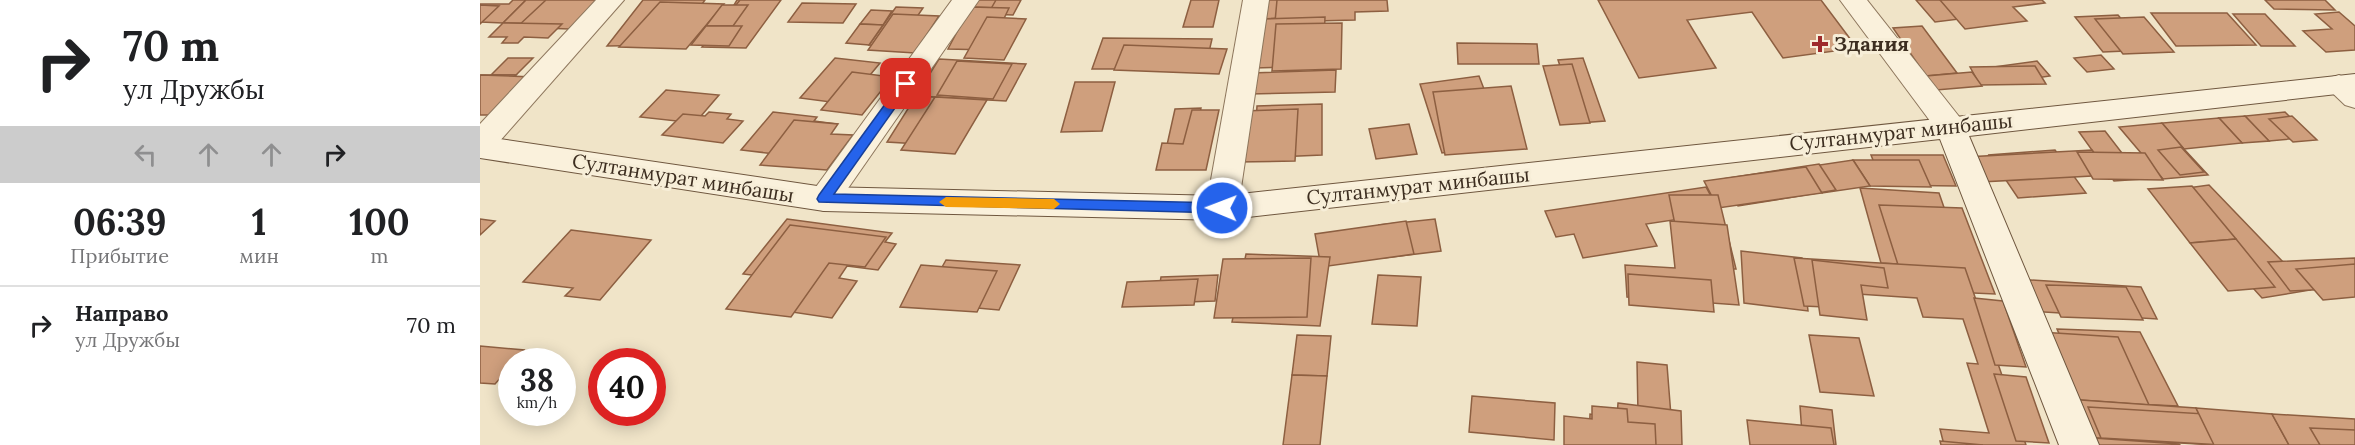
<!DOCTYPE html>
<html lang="ru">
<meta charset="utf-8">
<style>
:root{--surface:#fff;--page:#f6f6f6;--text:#202124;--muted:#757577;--line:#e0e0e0}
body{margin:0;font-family:Lora,serif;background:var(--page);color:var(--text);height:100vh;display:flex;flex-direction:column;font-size:22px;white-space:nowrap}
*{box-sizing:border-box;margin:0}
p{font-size:20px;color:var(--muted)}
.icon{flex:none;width:33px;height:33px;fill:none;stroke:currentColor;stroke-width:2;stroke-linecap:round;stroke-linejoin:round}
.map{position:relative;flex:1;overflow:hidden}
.details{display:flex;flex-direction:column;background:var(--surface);width:480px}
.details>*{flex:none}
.top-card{background:#fff;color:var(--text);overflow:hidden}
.speed{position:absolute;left:18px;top:348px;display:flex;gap:12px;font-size:30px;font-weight:700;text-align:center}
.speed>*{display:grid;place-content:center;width:78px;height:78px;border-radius:50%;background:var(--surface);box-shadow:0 3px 15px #0003;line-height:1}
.speed small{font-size:15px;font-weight:400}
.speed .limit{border:9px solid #d22;background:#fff;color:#111}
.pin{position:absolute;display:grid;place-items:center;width:51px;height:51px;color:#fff;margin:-26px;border-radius:12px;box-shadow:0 3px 9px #0006}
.me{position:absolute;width:66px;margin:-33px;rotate:271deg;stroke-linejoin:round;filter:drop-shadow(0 0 4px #0008)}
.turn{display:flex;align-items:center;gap:21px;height:126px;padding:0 24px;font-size:27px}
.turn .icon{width:78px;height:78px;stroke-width:2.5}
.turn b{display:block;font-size:42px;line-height:51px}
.lanes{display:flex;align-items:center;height:57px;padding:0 24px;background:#0003;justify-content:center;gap:30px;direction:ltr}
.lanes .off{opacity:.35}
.eta{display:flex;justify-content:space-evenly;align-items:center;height:102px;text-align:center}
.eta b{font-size:36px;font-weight:700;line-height:42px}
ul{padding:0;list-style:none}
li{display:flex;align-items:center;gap:18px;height:78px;padding:0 24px;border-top:2px solid var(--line)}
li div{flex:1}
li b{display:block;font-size:22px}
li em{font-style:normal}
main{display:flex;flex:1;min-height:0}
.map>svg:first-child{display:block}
.building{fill:#cf9f7d;stroke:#8d5f41;stroke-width:1.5}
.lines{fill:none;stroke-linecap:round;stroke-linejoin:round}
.street-casing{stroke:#8d765c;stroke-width:2}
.secondary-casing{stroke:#6f573f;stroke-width:2}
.street{fill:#faf1dc;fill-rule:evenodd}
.secondary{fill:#faf1dc;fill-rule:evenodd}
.route{fill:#2563eb;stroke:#184099;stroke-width:1.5}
.slow{fill:#f59e0b}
.poi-dot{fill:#9e2a2b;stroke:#f7eed8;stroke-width:2}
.labels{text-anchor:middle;stroke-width:6;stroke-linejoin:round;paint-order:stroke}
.poi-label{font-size:20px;font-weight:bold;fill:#3d2e20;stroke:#f7eed8;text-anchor:start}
.street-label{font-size:20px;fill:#3d2e20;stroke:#f7eed8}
</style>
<main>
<section class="details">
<div class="top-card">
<div class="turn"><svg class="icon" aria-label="right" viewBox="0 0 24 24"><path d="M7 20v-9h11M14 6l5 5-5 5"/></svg><div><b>70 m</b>ул Дружбы</div></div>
<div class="lanes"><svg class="icon off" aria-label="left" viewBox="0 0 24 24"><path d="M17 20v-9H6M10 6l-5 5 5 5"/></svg><svg class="icon off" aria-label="ahead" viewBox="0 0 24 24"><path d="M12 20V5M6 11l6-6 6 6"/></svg><svg class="icon off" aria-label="ahead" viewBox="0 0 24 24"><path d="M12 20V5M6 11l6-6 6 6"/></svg><svg class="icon" aria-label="right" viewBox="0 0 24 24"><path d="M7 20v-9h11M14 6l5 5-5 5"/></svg></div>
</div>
<div class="eta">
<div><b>06:39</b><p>Прибытие</p></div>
<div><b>1</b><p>мин</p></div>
<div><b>100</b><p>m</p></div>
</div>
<ul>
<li><svg class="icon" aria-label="right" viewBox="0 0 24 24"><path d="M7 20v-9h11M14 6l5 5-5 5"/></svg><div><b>Направо</b><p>ул Дружбы</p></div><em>70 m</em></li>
</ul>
</section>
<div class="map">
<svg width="1875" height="445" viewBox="0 0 1875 445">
<rect width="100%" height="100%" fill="#f0e4c8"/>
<g class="building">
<polygon points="33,0 46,0 23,23 0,22 0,4 29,4"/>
<polygon points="46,0 104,0 82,24 23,23"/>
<polygon points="66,0 119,0 89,29 37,27"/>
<polygon points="163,0 225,0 192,45 127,46"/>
<polygon points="257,0 287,0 280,10 265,10 268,5 254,5"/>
<polygon points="260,0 301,0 266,48 222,47"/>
<polygon points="494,0 525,0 521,8 490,7"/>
<polygon points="516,0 541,0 533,15 508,14"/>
<polygon points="711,0 739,0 733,27 703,27"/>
<polygon points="782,0 823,0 822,17 780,19"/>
<polygon points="797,0 907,0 908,11 875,12 875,20 795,22"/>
<polygon points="1118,0 1341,0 1377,48 1303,58 1272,12 1207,20 1236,68 1159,78"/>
<polygon points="1436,0 1508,0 1520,14 1455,22"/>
<polygon points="1460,0 1562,0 1565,3 1533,7 1547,21 1485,29"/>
<polygon points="1785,0 1845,0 1855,10 1794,9"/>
<polygon points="180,2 244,4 206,49 139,47"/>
<polygon points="322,3 376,4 363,23 308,22"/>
<polygon points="0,5 19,6 0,24"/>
<polygon points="242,5 268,5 253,26 226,26"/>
<polygon points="416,7 443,8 417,46 389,45"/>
<polygon points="490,7 529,8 509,50 468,49"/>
<polygon points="391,10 412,11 403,25 380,24"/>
<polygon points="1859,12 1875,26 1875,50 1846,52 1823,31 1852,29 1835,14"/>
<polygon points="1671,13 1747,13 1776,45 1696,46"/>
<polygon points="413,14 459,16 435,53 388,50"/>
<polygon points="1753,14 1785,14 1815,46 1781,46"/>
<polygon points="1638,15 1668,50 1623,52 1595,17"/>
<polygon points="507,17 546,19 524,60 484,58"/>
<polygon points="845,17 843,66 774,68 780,19"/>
<polygon points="1664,17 1694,52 1643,54 1615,19"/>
<polygon points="23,23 82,24 68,38 44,37 38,43 22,43 27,37 9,37"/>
<polygon points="862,23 861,69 792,71 796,24"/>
<polygon points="380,24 403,25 389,45 366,43"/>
<polygon points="226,26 262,26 249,46 211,45"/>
<polygon points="1442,26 1477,73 1446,76 1413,28"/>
<polygon points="623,38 732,39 725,69 612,69"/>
<polygon points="977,43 1057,44 1059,64 978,64"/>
<polygon points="644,45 747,49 739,74 634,70"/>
<polygon points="1621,55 1634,69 1607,72 1594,58"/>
<polygon points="28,58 53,58 36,75 11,75"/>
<polygon points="355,58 400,63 366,104 320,98"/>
<polygon points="1103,58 1125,121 1099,123 1078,60"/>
<polygon points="459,59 546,64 526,101 436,96"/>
<polygon points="477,61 532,64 513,99 457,95"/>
<polygon points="1557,61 1570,76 1519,83 1506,68"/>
<polygon points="1092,64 1110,123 1080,125 1063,66"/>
<polygon points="1555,66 1566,84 1500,85 1490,67"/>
<polygon points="856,70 855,92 769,94 772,73"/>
<polygon points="372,72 412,77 382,115 341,110"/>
<polygon points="1492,72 1502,86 1456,90 1446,76"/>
<polygon points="0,75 36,75 3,111 0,111"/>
<polygon points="0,76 1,75 53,77 17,115 0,115"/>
<polygon points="999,76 1025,144 962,153 940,84"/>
<polygon points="595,82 635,82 622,131 581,132"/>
<polygon points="1031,86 1047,149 965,155 953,92"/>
<polygon points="186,90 239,95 215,123 160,117"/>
<polygon points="436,96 483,99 456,145 407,142"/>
<polygon points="455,97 507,100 475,154 421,150"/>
<polygon points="842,104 842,155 774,158 777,106"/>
<polygon points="721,108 715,144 687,145 695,109"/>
<polygon points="818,109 815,161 757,162 762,111"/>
<polygon points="712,110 739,110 726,170 676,170 682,143 703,144"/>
<polygon points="229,112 251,114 247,119 263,121 243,143 182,135 203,114 225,116"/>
<polygon points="293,112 337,117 334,121 357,124 331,158 261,150"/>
<polygon points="1805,112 1830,137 1789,141 1765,116"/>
<polygon points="1765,116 1789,141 1762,143 1739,118"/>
<polygon points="1812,116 1837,140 1813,142 1789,119"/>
<polygon points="1739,118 1762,143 1704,149 1682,123"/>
<polygon points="314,120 358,124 351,134 373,135 347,170 280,165"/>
<polygon points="1682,123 1704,149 1728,175 1683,179 1639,127"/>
<polygon points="929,124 937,154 896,159 889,129"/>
<polygon points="1625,131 1662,179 1634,181 1599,132"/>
<polygon points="1701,147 1724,172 1700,175 1678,150"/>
<polygon points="1575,150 1606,193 1538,198 1509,155"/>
<polygon points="1612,150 1630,175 1501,182 1486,157"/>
<polygon points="1597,152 1665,153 1683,180 1613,179"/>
<polygon points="1391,155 1463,155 1476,186 1403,185"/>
<polygon points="1373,160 1439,160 1451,187 1390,186"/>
<polygon points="1373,160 1390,186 1342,193 1326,167"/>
<polygon points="1339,164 1356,190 1258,206 1242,179"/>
<polygon points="1326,167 1342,193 1238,208 1224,181"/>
<polygon points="1729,185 1830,290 1782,298 1685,191"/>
<polygon points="1712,186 1756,239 1710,243 1668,189"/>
<polygon points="1226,187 1240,213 1166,224 1177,246 1103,258 1094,234 1076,237 1065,211"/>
<polygon points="1380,188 1459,193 1485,268 1401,263"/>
<polygon points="1189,195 1238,195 1256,269 1204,269"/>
<polygon points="1399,205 1482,208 1515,294 1426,290"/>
<polygon points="0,219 15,221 0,235"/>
<polygon points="307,219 412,233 405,242 416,244 398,270 367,266 359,278 377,281 352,318 266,305 288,277 263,274"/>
<polygon points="955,219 961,251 904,258 899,225"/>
<polygon points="926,221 934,254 841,267 835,234"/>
<polygon points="1190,221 1247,225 1259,305 1147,297 1145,265 1195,268"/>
<polygon points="310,225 406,237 385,267 349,263 311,317 246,309"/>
<polygon points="91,230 171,240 120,300 85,296 93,288 43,282"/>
<polygon points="1756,239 1795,287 1748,291 1710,243"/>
<polygon points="1261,251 1322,258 1328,311 1264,303"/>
<polygon points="766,254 850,257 840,326 752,322"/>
<polygon points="831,258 827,317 734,318 743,259"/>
<polygon points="1314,258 1485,268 1546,445 1464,445 1460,429 1509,433 1487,363 1498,364 1483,319 1443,317 1437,298 1363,293 1366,308 1324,306"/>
<polygon points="1875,258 1875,288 1810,291 1788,262"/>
<polygon points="466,260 540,265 519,310 442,303"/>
<polygon points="1332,260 1404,268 1408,288 1381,285 1387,320 1340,315"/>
<polygon points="1875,264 1875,297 1843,300 1816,269"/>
<polygon points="441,265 517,271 497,312 420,307"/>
<polygon points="1148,274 1231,280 1234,312 1149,305"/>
<polygon points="738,275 735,301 677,303 681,277"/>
<polygon points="898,275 941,277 937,326 892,324"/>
<polygon points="718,279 714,305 642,307 647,282"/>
<polygon points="1535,279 1661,287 1677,319 1548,311"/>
<polygon points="1566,285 1646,287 1663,320 1581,317"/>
<polygon points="1494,298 1523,301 1546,367 1515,365"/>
<polygon points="1577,329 1660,332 1698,406 1609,402"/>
<polygon points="1546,331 1638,337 1669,405 1572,398"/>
<polygon points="817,335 851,336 847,376 812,375"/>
<polygon points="1329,335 1379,338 1394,396 1340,392"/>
<polygon points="0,346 44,350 35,362 32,362 32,365 15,384 0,383"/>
<polygon points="1157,362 1187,365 1191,416 1158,414"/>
<polygon points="1514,374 1546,377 1569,443 1536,441"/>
<polygon points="812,375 847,376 840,445 803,445"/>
<polygon points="992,396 1075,403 1074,440 989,432"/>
<polygon points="1572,398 1716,408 1734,445 1585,436"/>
<polygon points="1138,403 1201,411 1202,445 1109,445 1110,414 1137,418"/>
<polygon points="1112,406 1147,409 1148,422 1175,424 1176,445 1084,445 1084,416 1112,419"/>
<polygon points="1320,406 1352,410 1356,445 1272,445 1272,426 1322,434"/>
<polygon points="1608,407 1741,415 1739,412 1812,416 1829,445 1743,445 1621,438"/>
<polygon points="1716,408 1792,414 1809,445 1734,445"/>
<polygon points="1792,414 1875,419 1875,445 1809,445"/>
<polygon points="1267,420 1351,428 1354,445 1270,445"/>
<polygon points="1830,428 1875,430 1875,445 1840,445"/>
<polygon points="1585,436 1699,444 1700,445 1589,445"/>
<polygon points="1460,441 1503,445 1461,445"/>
</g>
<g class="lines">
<g class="street-casing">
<g id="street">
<polygon points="116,0 144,0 11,151 0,154 0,124"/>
<polygon points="472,0 499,0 355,207 344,211 333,207 328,199 333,191"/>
<polygon points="763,0 789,0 758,208 754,216 742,220 730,216 726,208"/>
<polygon points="1360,0 1387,0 1481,119 1485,126 1481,133 1470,136 1459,133"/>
<polygon points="1859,75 1875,83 1875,108 1865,105 1844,85 1849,78"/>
</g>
</g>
<g class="secondary-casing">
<polygon id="secondary" points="1875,74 1875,92 1489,136 1619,445 1579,445 1460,139 742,220 344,211 0,158 0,136 344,187 742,196"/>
</g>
<use href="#street" class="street"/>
<use href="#secondary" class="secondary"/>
</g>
<polygon class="route" points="426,80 432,84 354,194 742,203 749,208 742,213 339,202 337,199 339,195 422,81"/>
<polygon class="slow" points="466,197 574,199 580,204 574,209 466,207 459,202"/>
<path class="poi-dot" d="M1337 35h6v6h6v6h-6v6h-6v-6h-6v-6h6z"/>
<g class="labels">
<g class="poi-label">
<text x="1354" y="51">Здания</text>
</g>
<g class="street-label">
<text transform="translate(1421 132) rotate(-6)" y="7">Султанмурат минбашы</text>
<text transform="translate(203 178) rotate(9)" y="7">Султанмурат минбашы</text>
<text transform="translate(938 186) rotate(-6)" y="7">Султанмурат минбашы</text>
</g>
</g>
</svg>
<div class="speed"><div>38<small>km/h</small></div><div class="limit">40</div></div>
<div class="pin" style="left:426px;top:84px;background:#d93025"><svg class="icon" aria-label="arrive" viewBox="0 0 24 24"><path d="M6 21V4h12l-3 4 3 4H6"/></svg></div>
<svg class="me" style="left:742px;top:208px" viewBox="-20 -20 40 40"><circle r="17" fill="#2563eb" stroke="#fff" stroke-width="3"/><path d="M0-11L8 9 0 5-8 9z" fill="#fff"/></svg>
</div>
</main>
